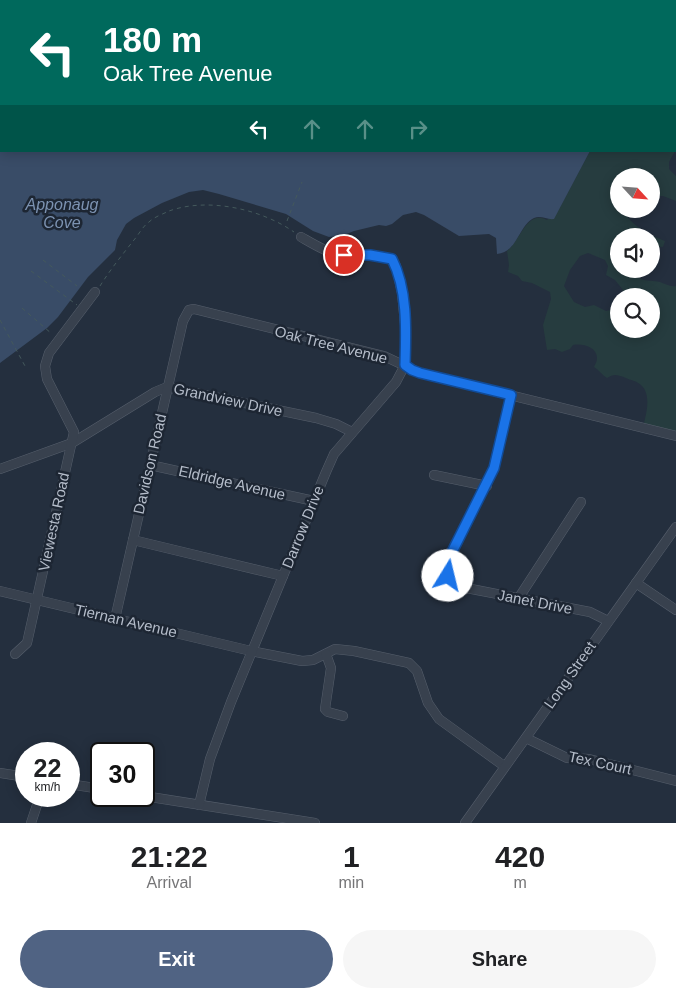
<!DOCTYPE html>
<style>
:root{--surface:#fff;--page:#f6f6f6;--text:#202124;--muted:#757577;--accent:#506383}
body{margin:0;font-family:Helvetica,sans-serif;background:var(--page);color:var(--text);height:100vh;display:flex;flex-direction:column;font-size:19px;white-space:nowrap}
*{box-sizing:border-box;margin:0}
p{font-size:16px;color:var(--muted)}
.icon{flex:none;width:28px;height:28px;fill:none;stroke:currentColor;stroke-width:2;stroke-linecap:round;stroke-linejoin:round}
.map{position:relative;height:823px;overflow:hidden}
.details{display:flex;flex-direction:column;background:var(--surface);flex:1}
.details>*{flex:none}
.banner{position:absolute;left:0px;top:0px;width:676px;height:152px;box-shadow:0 2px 12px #0003;background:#00695c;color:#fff;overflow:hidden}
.needle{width:32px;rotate:116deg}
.tools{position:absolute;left:610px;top:168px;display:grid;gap:10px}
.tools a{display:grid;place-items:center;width:50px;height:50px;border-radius:50%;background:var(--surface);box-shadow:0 2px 12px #0003;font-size:25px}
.speed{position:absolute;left:15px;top:742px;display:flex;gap:10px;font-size:25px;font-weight:700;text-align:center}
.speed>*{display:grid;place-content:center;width:65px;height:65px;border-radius:50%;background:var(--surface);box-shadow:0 2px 12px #0003;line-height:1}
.speed small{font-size:12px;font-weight:400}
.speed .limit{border:2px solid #111;border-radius:8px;background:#fff;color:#111}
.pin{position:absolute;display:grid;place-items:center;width:42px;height:42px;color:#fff;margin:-21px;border:2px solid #fff;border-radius:50%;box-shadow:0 1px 5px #0007}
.me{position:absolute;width:55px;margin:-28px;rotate:9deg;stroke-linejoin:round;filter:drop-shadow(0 0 4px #0008)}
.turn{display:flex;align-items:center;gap:18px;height:105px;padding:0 20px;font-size:22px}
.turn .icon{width:65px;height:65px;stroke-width:2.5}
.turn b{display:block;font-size:35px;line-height:42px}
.lanes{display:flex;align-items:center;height:48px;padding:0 20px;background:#0003;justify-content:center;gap:25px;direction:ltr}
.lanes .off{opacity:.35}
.eta{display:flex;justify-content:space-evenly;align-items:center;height:85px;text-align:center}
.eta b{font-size:30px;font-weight:700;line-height:35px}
.button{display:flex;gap:10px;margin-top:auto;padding:10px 20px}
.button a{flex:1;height:58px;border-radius:30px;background:var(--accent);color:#fff;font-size:20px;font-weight:700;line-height:58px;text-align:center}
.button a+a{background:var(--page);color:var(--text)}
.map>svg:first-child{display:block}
.green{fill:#263c3f;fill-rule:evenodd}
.water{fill:#394c67}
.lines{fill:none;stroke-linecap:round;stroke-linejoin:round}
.minor-casing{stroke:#565f6c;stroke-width:10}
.path{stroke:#44595c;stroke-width:1;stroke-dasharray:4 4;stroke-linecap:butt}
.minor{stroke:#38414e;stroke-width:9}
.route-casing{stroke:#114b97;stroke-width:12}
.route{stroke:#1a73e8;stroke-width:9}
.labels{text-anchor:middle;stroke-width:5;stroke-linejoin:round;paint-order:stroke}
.street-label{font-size:15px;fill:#b4bcc9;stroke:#1d2633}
.water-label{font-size:16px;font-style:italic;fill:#7c92b1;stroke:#1d2633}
</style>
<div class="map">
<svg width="676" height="823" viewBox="0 0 676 823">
<rect width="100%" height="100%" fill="#242f3e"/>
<path class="green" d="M590 151H675L669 162V169L676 176V201L663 196H651V176H619V209H624C627 224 652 236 665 241L663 247 651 246V236H619V269H632C640 284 647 279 660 282 666 284 670 287 676 286V436L643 427C646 415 652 395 641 385 637 381 630 380 626 378 618 375 614 373 607 378 602 375 599 370 594 367 595 364 597 362 597 359 598 347 582 343 573 345L570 349 562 352 555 349 547 350 543 325 551 299 550 292 532 283 522 281 518 276 508 272 509 265 507 251C520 241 527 209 547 220L558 211ZM588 253 605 260 608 266 606 275 615 280 623 290 622 296H651V329H619V303L615 309 606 311 594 305 585 307 574 302 564 286 570 270 580 256Z"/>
<path class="water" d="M0 0H640L1 1V151H590L554 219C547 220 541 215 534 218 518 226 518 252 497 254L496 238 489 234 459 236 424 215 416 212 403 215 392 224 386 226 379 225 354 231 344 235 329 237 313 231 286 214 219 194 203 190 189 192 162 203 134 218 126 224 117 240 115 250 88 277 58 317 47 328 0 363Z"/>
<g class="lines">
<g class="minor-casing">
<g id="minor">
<path d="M511 395 494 468 448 560C446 572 449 581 461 587L590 612 608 621"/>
<polyline points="150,465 314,501"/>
<polyline points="0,469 72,443 155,392 167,387 316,418 336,424 352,432"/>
<polyline points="434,475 487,486"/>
<polyline points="133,540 283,576"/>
<polyline points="636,583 676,610"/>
<polyline points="0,591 251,651 302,661 313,660 335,649 354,651 409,663 417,671 428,703 439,719 504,766"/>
<polyline points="518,599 581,502"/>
<polyline points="115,619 183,321 189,310 194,309 384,356 420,373 676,436"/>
<polyline points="15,654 27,643 74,432 47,379 45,366 49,353 95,292"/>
<polyline points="326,654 331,668 325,709 328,712 343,716"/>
<polyline points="526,738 567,758 589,759 676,781"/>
<polyline points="0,773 26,777"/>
<polyline points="69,784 101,789"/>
<polyline points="144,796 315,823"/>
<path d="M199 805 210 759 231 702 326 472 334 454 396 382 405 365V325L402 293 396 266 392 259C376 254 361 256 345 255 329 254 315 245 301 237"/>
<polyline points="31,823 40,796"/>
<polyline points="465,823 676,527"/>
</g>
</g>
<g class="path">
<polyline points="287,221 302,182"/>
<polyline points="43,260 77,286"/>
<polyline points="31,271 77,305"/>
<path d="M100 286C110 270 122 255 134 240 139 234 143 226 149 222 154 217 163 214 169 211 208 197 261 209 294 232"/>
<polyline points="22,308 52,334"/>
<polyline points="0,320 25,366"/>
</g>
<use href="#minor" class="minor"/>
</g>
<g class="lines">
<g class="route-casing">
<path id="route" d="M344 255H370L392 259C408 290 406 332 405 365L412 370 420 373 511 395 494 468 448 560 447 571 448 576"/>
</g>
<use href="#route" class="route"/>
</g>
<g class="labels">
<g class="street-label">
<text transform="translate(331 345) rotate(14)" y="5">Oak Tree Avenue</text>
<text transform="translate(228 400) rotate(12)" y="5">Grandview Drive</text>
<text transform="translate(150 464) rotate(-77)" y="5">Davidson Road</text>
<text transform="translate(232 483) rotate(13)" y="5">Eldridge Avenue</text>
<text transform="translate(54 522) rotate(-78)" y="5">Viewesta Road</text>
<text transform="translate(303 527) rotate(-68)" y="5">Darrow Drive</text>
<text transform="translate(535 602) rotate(11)" y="5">Janet Drive</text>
<text transform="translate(126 621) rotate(13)" y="5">Tiernan Avenue</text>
<text transform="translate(570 675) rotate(-55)" y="5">Long Street</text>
<text transform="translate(600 763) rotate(12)" y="5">Tex Court</text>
</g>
<g class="water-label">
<text x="62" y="210">Apponaug<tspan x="62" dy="18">Cove</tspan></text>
</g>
</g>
</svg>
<div class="tools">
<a><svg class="needle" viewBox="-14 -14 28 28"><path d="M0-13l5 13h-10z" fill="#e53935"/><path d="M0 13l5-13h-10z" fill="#757577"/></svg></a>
<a><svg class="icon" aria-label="sound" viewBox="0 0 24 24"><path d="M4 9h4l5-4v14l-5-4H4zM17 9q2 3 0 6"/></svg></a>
<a><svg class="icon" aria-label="search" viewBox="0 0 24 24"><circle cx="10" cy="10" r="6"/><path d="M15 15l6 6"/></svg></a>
</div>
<div class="speed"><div>22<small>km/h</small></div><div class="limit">30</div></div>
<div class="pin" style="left:344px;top:255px;background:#d93025"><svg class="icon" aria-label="arrive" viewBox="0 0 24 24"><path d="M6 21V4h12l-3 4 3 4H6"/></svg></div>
<svg class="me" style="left:448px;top:576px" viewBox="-20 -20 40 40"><circle r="19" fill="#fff"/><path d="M0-13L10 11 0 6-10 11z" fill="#1a73e8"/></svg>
<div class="banner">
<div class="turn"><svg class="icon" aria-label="left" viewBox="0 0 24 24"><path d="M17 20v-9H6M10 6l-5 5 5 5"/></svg><div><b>180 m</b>Oak Tree Avenue</div></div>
<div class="lanes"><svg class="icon" aria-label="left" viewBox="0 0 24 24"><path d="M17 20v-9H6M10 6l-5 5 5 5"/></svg><svg class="icon off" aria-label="ahead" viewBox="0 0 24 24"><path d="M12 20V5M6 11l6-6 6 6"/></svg><svg class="icon off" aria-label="ahead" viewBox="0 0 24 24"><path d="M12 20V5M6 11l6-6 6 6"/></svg><svg class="icon off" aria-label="right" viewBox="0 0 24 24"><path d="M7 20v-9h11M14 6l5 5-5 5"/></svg></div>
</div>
</div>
<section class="details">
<div class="eta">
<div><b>21:22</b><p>Arrival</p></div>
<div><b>1</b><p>min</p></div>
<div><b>420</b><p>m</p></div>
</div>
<div class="button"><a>Exit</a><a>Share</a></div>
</section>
